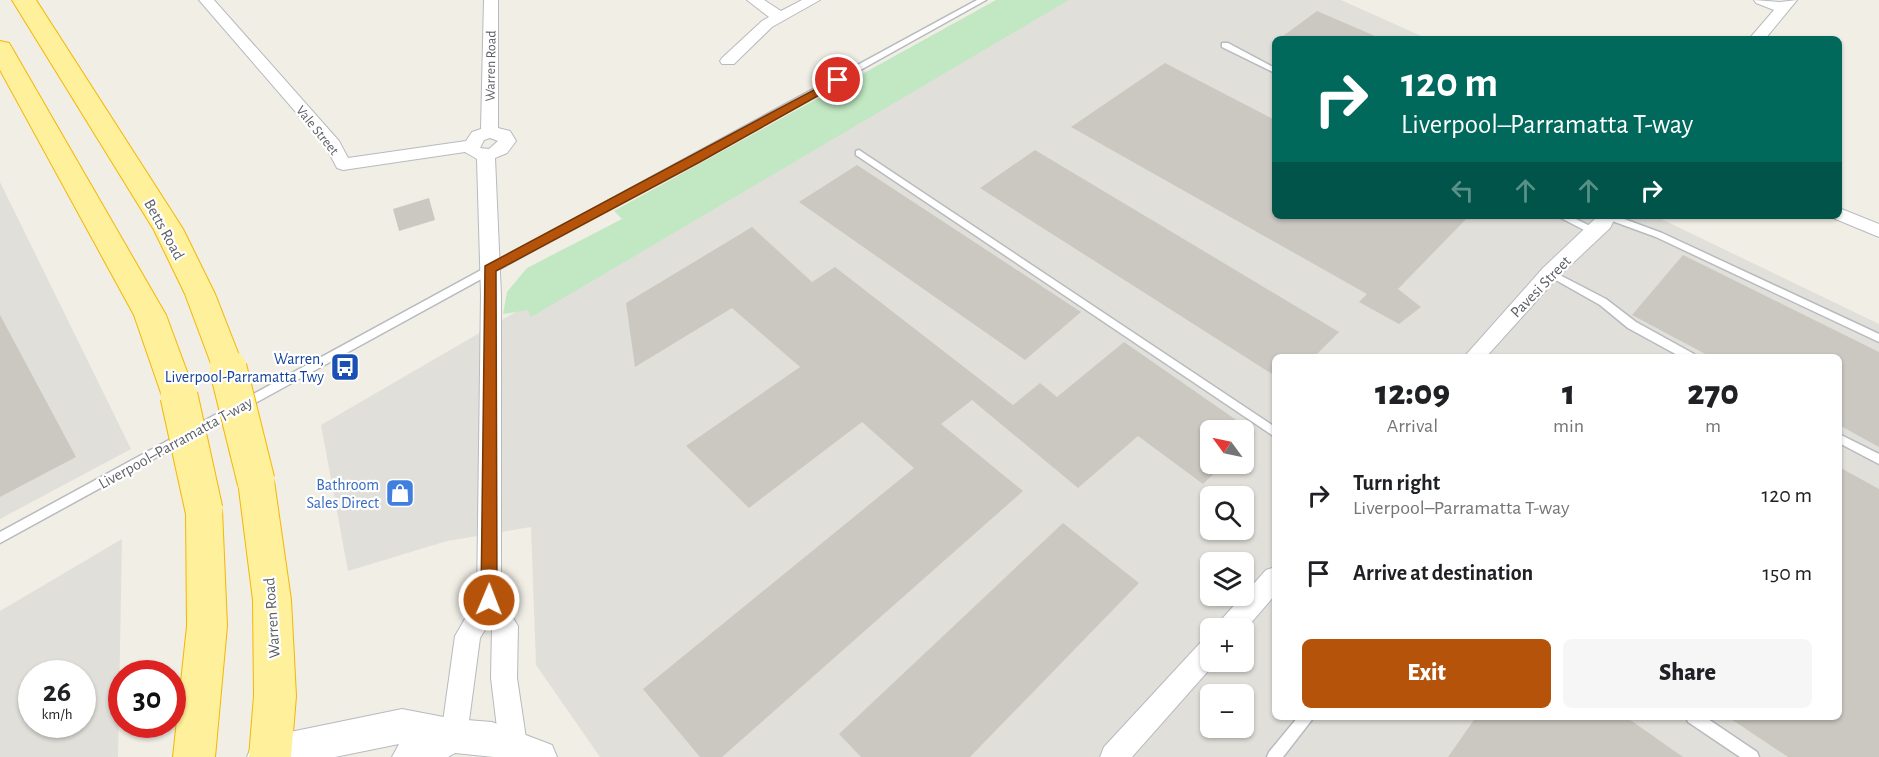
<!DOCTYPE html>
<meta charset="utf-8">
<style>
:root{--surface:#fff;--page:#f6f6f6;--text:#202124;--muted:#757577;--accent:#b45309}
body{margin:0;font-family:"Alegreya Sans",sans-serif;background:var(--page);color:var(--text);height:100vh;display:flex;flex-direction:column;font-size:22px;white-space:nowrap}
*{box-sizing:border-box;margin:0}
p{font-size:20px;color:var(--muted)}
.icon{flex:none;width:33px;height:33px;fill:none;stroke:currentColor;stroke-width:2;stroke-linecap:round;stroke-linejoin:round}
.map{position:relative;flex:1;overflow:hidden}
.details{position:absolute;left:1272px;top:354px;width:570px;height:366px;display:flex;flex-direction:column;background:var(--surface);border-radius:9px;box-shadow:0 2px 4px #0004}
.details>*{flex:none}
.hud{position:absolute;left:1272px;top:36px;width:570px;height:183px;border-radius:9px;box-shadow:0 2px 4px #0004;background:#00695c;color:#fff;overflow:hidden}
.needle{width:39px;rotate:303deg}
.tools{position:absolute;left:1200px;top:420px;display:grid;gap:12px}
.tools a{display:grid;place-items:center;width:54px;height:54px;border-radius:9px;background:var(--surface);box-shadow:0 2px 4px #0004;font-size:30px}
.speed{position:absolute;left:18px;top:660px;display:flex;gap:12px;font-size:30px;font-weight:700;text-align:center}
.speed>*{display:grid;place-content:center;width:78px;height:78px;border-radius:50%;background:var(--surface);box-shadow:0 2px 4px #0004;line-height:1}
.speed small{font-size:15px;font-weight:400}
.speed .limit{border:9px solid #d22;background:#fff;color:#111}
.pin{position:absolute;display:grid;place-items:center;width:51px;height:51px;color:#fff;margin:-26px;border:3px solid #fff;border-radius:50%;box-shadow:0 2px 6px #0007}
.me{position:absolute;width:66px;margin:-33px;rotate:1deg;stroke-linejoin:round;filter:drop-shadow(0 0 4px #0008)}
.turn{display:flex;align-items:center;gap:21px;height:126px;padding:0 30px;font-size:27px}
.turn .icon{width:78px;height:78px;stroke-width:2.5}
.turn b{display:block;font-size:42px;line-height:51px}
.lanes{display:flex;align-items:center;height:57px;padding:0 30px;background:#0003;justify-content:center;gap:30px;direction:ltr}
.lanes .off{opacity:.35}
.eta{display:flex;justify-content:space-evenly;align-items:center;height:102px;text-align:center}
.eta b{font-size:36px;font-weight:800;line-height:42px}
.primary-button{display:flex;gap:12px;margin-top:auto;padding:12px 30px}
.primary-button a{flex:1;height:69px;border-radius:9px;background:var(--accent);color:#fff;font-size:24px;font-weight:800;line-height:69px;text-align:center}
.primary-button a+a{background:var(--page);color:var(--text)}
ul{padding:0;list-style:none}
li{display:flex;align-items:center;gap:18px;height:78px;padding:0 30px}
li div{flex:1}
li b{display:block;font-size:22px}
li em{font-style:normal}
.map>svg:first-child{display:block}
.industrial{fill:#e1dfd9;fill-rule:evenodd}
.green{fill:#c1e8c3}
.building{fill:#cbc8c2}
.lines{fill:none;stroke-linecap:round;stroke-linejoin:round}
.service-casing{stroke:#b7babf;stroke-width:3}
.minor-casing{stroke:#b7babf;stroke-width:2}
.tertiary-casing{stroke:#b7babf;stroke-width:2}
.trunk-casing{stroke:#f5b700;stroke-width:2}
.service{fill:#fff;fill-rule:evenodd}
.minor{fill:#fff;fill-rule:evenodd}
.tertiary{fill:#fff;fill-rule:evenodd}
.trunk{fill:#fff09c;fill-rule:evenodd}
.trunk-bridge-casing{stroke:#f5b700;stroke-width:39;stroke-linecap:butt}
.trunk-bridge{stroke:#fff09c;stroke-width:37}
.route{fill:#b45309;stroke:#753606;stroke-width:1.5}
.labels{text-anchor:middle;stroke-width:4.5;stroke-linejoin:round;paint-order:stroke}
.far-street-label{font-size:14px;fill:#5d6066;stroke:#fff}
.street-label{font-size:16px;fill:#5d6066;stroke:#fff}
.transit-label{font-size:16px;fill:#164399;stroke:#fff;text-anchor:end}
.shop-label{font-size:16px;fill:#366cbe;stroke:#fff;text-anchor:end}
</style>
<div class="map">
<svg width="1879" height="757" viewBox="0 0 1879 757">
<rect width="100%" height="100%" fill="#f0eee5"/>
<g class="industrial">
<path d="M1053 0H1341L1428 39H1275V216H1655L1879 324V757H600L536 665 531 527 447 541 348 571 321 425ZM1275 357H1839V717H1275ZM1210 430H1244V464H1210ZM1210 496H1244V530H1210ZM1210 562H1244V596H1210ZM1210 628H1244V662H1210ZM1210 694H1244V728H1210Z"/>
<polygon points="0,182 131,449 0,519"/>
<path d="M122 539 118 757H0V611ZM32 674H82V724H32Z"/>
</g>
<polygon class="green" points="996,0 1069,0 531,317 528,310 503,314 507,292 527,268 622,219 614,211"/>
<g class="building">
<polygon points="1317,11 1382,39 1279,39"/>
<polygon points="1165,63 1275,120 1275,216 1469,216 1398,289 1421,307 1399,324 1359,302 1367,294 1071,127"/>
<polygon points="1035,150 1339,332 1314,357 1275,357 1275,376 980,188"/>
<polygon points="857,165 1081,312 1025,360 799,202"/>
<polygon points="429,198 435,220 399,231 393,209"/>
<polygon points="752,227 812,282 835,267 1013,405 1040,383 1057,397 1124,342 1255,433 1244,444 1244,430 1210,430 1210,464 1224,464 1203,484 1138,436 1078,488 972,400 941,424 1023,491 722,757 700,757 643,689 914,468 862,422 749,508 686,446 800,367 732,308 635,367 626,303"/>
<polygon points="1683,255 1879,352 1879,447 1839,425 1839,357 1711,357 1632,315"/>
<polygon points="0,315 76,457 0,497"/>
<polygon points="1839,467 1879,489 1879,757 1788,757 1728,717 1839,717"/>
<polygon points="1063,523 1139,583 970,757 861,757 839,734"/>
<polygon points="1476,717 1626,717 1683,757 1448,757"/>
</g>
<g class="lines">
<g class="service-casing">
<g id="service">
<polygon points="977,0 986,0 740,137 0,543 0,532"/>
<polygon points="1222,43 1228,43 1275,68 1275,73 1222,47"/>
<polygon points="859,150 1275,427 1275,437 856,155 856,151"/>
<polygon points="1557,216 1570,216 1598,230 1600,232 1595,235 1592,234"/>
<polygon points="1602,216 1616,216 1662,233 1879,334 1879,342 1656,237 1604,218"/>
<polygon points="1550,270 1606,299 1636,322 1694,354 1695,357 1681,357 1628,328 1600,305 1547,275 1545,273 1547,271"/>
<polygon points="1839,434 1879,454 1879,464 1839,443"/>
<polygon points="1298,717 1314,717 1283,757 1267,757 1269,752"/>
<polygon points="1686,717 1705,717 1757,752 1759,757 1740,757 1688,722"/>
</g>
</g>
<g class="minor-casing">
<g id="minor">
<path d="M199 0H214L339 141 348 158 466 141 472 132 481 129 484 0H498V128L510 131 516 141 507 153 495 158 501 295V598L518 626 517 678 527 745 523 755 517 757 503 755 499 745 491 678 492 628 489 623 480 638 467 736 463 745 454 749 445 745 441 736 455 636 477 598 481 295 477 159 465 152 343 170 337 168 326 147ZM490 138 498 141 489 149 480 148 484 140Z"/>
<polygon points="747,0 764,0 781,11 802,0 820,0 772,27 734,64 722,64 720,61 722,58 762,21 769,17"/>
<polygon points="1754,0 1780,2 1797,0 1765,39 1749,39 1774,10 1756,3"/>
<polygon points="1839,208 1879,224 1879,237 1833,218 1831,216 1839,216"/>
<polygon points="1598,216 1616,216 1610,228 1557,278 1486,357 1464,357 1543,268"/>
<polygon points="1275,567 1275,595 1244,631 1244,628 1218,628 1221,620 1266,570"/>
<polygon points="1210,638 1210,662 1216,662 1132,757 1100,757 1104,747 1201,642"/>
</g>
</g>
<g class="tertiary-casing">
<polygon id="tertiary" points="402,709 454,719 492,722 552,745 557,757 494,757 455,753 448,757 392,757 399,744 335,757 247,757 252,745 271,736"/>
</g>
<g class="trunk-casing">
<g id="trunk">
<polygon points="12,0 36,0 183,229 215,294 244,368 240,377 228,381 216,377 185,294 154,230"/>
<polygon points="0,41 9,43 12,48 166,315 196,396 191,405 179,409 167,405 162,396 134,315 0,70"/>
<polygon points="256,466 269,470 274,481 291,600 296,696 291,757 249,757 254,696 253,600 238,481 243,470"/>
<polygon points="204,494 217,499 222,510 227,626 215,757 173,757 187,626 186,510 191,499"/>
</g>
</g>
<use href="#service" class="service"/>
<use href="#minor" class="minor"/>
<use href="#tertiary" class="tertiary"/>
<use href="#trunk" class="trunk"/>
<g class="trunk-bridge-casing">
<g id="trunk-bridge">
<polyline points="228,368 256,481"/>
<polyline points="179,396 204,510"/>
</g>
</g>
<use href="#trunk-bridge" class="trunk-bridge"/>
</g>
<polygon class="route" points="838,77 843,80 841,83 698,163 496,271 497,600 494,605 489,607 483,605 481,600 485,266"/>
<defs>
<g id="bus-square" transform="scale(1.5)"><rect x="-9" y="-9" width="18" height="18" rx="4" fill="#1a4fb4" stroke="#fff"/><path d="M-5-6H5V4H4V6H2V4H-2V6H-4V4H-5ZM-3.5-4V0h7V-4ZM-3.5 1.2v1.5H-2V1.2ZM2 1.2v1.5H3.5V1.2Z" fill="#fff"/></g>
<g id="shop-square" transform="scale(1.5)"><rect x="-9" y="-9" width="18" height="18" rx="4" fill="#3f7fe0" stroke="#fff"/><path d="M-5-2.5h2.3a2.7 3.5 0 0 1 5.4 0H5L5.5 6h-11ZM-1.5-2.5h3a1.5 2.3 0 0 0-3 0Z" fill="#fff"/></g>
</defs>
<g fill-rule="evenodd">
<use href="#bus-square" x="345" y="367"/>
<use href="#shop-square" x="400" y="493"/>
</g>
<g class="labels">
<g class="far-street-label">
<text transform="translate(490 66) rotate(-89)" y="5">Warren Road</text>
<text transform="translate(318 130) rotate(51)" y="5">Vale Street</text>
</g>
<g class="street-label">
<text transform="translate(165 229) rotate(61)" y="6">Betts Road</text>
<text transform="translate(1540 286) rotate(-46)" y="6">Pavesi Street</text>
<text transform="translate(175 442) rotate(-29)" y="6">Liverpool–Parramatta T-way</text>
<text transform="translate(271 618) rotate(-94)" y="6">Warren Road</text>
</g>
<g class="transit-label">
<text x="324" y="364">Warren,<tspan x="324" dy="18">Liverpool-Parramatta Twy</tspan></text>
</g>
<g class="shop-label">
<text x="379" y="490">Bathroom<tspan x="379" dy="18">Sales Direct</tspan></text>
</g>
</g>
</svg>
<div class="tools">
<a><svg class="needle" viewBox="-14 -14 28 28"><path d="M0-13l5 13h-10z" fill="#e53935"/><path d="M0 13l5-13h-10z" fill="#757577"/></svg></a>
<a><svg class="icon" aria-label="search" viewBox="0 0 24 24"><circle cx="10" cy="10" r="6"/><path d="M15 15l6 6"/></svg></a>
<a><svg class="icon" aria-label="layers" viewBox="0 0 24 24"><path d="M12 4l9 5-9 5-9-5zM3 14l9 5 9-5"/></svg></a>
<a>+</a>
<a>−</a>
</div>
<div class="speed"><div>26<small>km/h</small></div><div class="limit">30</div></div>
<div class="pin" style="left:838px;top:80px;background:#d93025"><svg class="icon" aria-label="arrive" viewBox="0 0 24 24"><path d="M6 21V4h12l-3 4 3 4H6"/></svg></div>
<svg class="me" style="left:489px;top:600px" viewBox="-20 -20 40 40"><circle r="17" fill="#b45309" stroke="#fff" stroke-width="3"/><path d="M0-11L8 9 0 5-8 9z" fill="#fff"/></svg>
<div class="hud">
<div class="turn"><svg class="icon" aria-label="right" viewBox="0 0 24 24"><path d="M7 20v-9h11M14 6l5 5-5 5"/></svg><div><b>120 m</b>Liverpool–Parramatta T-way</div></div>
<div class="lanes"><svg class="icon off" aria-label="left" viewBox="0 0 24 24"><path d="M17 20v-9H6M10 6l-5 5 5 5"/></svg><svg class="icon off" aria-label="ahead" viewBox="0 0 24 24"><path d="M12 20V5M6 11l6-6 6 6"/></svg><svg class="icon off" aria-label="ahead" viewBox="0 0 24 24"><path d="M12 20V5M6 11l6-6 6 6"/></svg><svg class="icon" aria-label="right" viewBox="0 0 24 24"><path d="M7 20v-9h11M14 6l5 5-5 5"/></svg></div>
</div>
<section class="details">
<div class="eta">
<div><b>12:09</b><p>Arrival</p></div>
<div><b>1</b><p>min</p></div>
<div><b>270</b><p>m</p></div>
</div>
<ul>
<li><svg class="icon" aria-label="right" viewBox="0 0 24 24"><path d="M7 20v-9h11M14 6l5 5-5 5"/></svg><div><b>Turn right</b><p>Liverpool–Parramatta T-way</p></div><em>120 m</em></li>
<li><svg class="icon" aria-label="arrive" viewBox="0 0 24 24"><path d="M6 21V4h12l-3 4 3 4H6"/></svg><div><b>Arrive at destination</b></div><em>150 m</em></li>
</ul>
<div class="primary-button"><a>Exit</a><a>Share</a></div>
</section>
</div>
